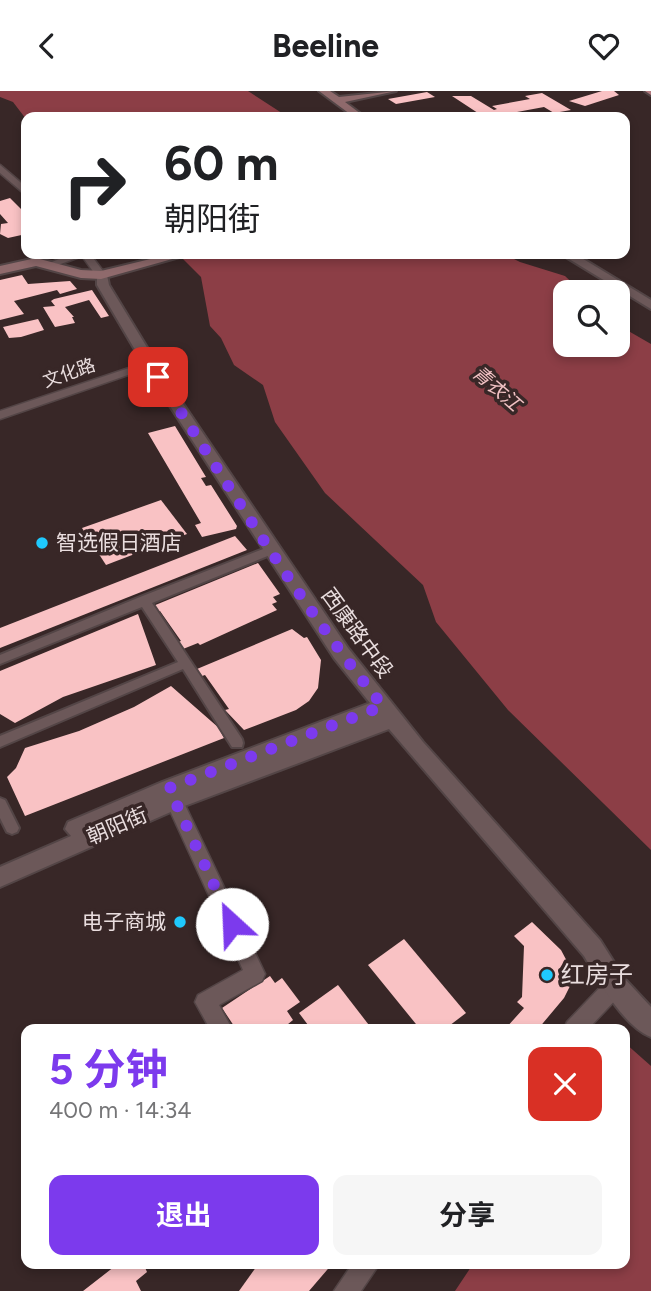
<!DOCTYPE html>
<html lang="zh">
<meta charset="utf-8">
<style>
:root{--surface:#fff;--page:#f6f6f6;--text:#202124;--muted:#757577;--accent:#7c3aed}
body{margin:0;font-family:Figtree,"Noto Sans SC",sans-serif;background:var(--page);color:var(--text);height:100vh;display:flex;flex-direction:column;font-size:26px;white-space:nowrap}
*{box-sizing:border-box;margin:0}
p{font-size:23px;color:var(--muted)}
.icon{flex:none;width:38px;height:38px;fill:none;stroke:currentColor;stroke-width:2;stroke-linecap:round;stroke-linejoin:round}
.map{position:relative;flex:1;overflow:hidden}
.sheet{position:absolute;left:21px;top:933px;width:609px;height:245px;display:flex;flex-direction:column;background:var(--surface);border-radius:14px;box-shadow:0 4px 10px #0003}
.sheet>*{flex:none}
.guide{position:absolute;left:21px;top:21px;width:609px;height:147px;border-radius:14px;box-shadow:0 4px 10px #0003;background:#fff;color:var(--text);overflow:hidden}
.tools{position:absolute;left:553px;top:189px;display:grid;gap:14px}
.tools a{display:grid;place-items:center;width:77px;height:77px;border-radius:14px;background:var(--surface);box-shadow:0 4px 10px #0003;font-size:35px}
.pin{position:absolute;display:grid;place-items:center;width:60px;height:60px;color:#fff;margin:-30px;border-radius:14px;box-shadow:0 4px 10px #0006}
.me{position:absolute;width:77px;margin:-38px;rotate:335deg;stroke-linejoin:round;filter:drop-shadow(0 0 5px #0008)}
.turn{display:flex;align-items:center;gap:24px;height:147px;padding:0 28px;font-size:32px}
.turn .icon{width:91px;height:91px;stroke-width:2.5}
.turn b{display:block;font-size:49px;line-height:60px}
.round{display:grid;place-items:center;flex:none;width:74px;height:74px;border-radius:14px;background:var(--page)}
.summary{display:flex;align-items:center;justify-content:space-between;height:119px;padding:0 28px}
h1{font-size:42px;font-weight:700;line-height:52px;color:var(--accent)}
.button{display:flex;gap:14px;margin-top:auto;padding:14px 28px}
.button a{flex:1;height:80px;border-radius:14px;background:var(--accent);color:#fff;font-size:28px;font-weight:700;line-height:80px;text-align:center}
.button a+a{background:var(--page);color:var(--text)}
header{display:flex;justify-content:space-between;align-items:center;height:91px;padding:0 28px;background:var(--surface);font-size:32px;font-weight:700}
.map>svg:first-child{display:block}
.water{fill:#8c3e46}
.pier{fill:#382727}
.building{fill:#f9c2c4}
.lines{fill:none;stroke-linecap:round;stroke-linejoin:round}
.pedestrian-casing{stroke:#534546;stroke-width:4}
.minor-casing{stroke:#534546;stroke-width:3}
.tertiary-casing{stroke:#534546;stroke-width:4}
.secondary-casing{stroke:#534546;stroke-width:4}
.primary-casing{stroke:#534546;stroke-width:4}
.pedestrian{fill:#6c5859;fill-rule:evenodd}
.minor{fill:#6c5859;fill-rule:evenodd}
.tertiary{fill:#6c5859;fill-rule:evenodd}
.secondary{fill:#8f6a6c;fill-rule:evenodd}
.primary{fill:#b37b7f;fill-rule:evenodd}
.route{stroke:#7c3aed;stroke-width:12;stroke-dasharray:0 21.6}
.poi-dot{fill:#1fc9fd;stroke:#382727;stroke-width:2.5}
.labels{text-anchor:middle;stroke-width:7;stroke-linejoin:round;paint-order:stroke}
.far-street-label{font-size:18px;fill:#e9ddde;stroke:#382727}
.far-water-label{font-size:19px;font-style:italic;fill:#f2c2c4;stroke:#382727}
.poi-label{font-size:21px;fill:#e9ddde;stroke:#382727;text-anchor:start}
.street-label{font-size:21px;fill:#e9ddde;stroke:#382727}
.near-poi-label{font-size:24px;fill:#e9ddde;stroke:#382727;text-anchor:start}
</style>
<header><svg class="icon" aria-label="back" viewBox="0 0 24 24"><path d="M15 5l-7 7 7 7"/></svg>Beeline<svg class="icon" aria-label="heart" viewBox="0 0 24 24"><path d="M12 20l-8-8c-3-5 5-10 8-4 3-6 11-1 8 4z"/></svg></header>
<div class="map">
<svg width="651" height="1200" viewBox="0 0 651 1200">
<rect width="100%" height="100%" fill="#382727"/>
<g class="water">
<polygon points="0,0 248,0 288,26 26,28 13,11 0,6"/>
<polygon points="178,163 504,163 520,171 565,185 582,201 565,201 565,254 618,254 618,234 651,253 651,759 508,619 436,531 423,494 325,402 275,331 263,294 234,274 221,247 210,235 201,186"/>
<polygon points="651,932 651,1200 455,1200 473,1173 625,1172 625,957"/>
</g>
<polygon class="pier" points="651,929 651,975 625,952"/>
<g class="building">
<polygon points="602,0 614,0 619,4 585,15 569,10"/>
<polygon points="427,1 435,6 396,13 388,8"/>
<polygon points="542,2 571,19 554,22 544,16 517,21 524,26 511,22 502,24 505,26 484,26 452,5 471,5 494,19 497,18 492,15 530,8 525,5"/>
<polygon points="10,107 26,123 26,143 8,147 0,143 1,133 8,132 0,123 0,110"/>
<polygon points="22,184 28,193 70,190 77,198 60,203 57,199 14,210 24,223 0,229 0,189"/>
<polygon points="92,199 109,225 101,227 89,209 65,216 74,226 72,226 75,232 55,236 43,216 55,215 51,210 54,208"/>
<polygon points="38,228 44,239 21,246 9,247 3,236"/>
<polygon points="175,335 206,386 201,387 206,395 211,394 237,435 236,438 202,446 195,434 201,432 148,342"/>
<polygon points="161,409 187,443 106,474 82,437"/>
<polygon points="235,445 247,459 0,557 0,537"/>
<polygon points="258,472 280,503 273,506 277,511 272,513 277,519 200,554 198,552 183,558 178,551 181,550 160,520 158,521 153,515"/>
<polygon points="138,523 156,574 63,606 15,632 0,623 0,580"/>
<polygon points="292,538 304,547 307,546 321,569 318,597 309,610 296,619 244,639 225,619 229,618 205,584 202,585 197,578"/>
<polygon points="171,595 219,637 224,647 25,725 7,686 16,677 25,657 79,640 134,616"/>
<polygon points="532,831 561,859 570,876 571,893 564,907 538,938 505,938 524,917 517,911 522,906 524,855 514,845"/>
<polygon points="404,848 466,922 445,938 420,938 368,874"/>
<polygon points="270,885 275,892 282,887 300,911 287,920 293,929 282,938 236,938 222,917"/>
<polygon points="338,894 372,938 311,938 299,922"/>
<polygon points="119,1172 143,1172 147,1181 136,1190 141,1200 83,1200"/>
<polygon points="259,1172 333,1172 309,1200 239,1200"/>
</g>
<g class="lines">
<g class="pedestrian-casing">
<g id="pedestrian">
<polygon points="271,455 275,456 276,459 275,462 152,512 242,648 243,652 242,656 232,656 183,578 0,656 0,645 178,571 142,516 0,573 0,564 140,506"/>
<polygon points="0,707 5,709 19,737 17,741 12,743 7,741 0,727"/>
</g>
</g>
<g class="minor-casing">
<g id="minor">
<polygon points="0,74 26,96 26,104 0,82"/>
<polygon points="71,163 90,163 106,184 97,186 82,165 50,177 45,174"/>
<polygon points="150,270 156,273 154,275 0,328 0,320"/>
<polygon points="170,693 176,695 265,883 262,890 219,914 232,938 210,938 195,911 198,904 243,879 161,700 164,695"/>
<polygon points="615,885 622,888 625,895 622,902 588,938 564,938 567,931 608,888"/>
<polygon points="353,1172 380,1172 361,1200 334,1200"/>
</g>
</g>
<g class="tertiary-casing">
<g id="tertiary">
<polygon points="561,163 575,163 651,209 651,218"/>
<path d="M97 181 107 184 109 194 165 286 348 557 423 651 600 849 624 887 651 916V946C623 935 599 890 584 865L389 638 182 716 0 796V776L71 745 65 738 68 731 162 691 370 612 334 567 151 286 97 194Z"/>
</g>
</g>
<g class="secondary-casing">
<g id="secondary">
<polygon points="319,0 330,0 339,6 396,0 345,11 365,26 354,26"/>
<polygon points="171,163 190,163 101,188 81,187 36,175 0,183 0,175 36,167 81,179 101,180"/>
</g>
</g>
<g class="primary-casing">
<polygon id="primary" points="645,0 651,0 651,4"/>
</g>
<use href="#pedestrian" class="pedestrian"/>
<use href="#minor" class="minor"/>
<use href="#tertiary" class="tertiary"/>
<use href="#secondary" class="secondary"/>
<use href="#primary" class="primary"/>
</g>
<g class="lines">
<path class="route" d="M158 286C231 397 299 512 383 615L169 697 232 833"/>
</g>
<g class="poi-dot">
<circle cx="42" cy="452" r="7"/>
<circle cx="180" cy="831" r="7"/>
<circle cx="547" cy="884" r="7"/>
</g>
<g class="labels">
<g class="far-street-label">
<text transform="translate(69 282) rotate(-19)" y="6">文化路</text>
</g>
<g class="far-water-label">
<text transform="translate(497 297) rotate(41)" y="7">青衣江</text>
</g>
<g class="poi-label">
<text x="56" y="459">智选假日酒店</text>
<text x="166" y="838" text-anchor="end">电子商城</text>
</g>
<g class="street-label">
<text transform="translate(357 542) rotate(54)" y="7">西康路中段</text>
<text transform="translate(117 735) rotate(-23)" y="7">朝阳街</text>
</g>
<g class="near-poi-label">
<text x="561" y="892">红房子</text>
</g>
</g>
</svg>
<div class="tools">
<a><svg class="icon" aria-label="search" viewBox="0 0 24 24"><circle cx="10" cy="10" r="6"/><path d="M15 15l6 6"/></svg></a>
</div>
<div class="pin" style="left:158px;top:286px;background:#d93025"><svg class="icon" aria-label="arrive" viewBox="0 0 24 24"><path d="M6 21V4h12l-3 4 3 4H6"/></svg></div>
<svg class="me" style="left:232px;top:833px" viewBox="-20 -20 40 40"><circle r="19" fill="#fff"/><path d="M0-13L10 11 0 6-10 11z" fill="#7c3aed"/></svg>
<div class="guide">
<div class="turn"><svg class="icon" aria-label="right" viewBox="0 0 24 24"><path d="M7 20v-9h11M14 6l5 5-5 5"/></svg><div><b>60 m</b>朝阳街</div></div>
</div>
<section class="sheet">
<div class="summary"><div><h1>5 分钟</h1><p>400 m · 14:34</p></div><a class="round" style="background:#d93025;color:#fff"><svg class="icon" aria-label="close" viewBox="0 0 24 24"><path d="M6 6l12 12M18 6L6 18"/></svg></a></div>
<div class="button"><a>退出</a><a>分享</a></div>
</section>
</div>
